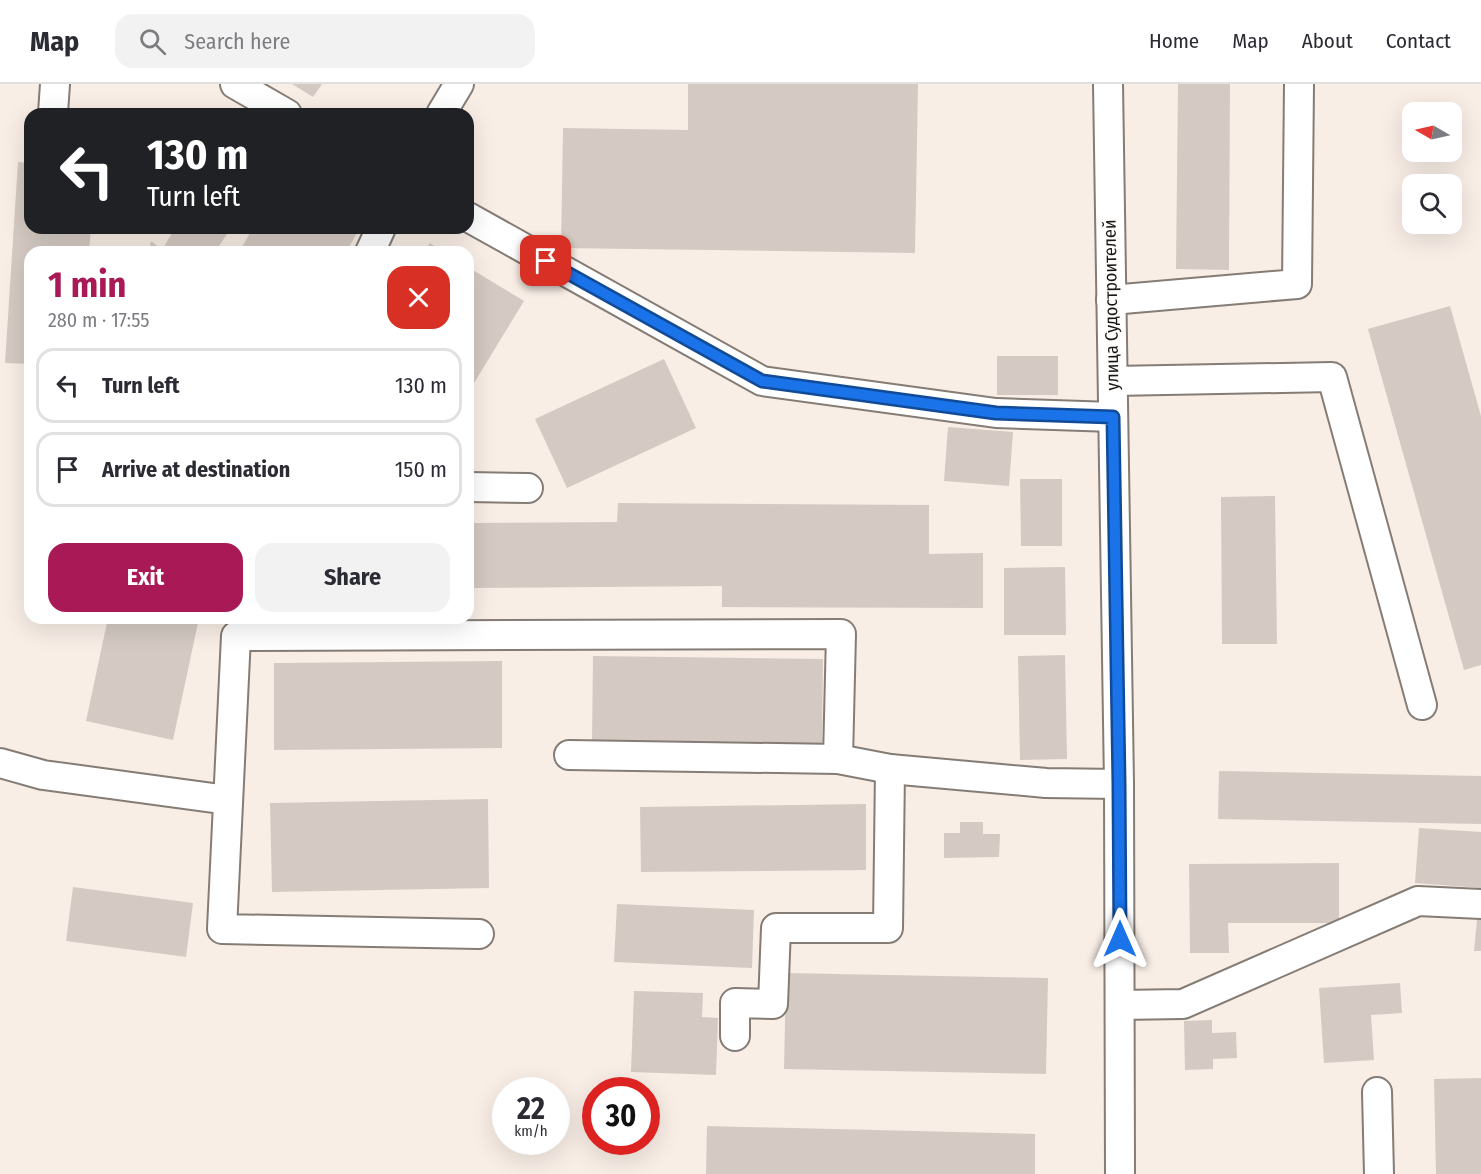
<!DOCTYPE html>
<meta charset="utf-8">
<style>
:root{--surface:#fff;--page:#f2f2f3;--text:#2b2b33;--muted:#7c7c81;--line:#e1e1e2;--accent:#a81956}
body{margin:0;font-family:"Fira Sans Condensed",sans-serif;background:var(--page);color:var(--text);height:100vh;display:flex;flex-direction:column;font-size:22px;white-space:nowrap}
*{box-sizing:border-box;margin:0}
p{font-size:20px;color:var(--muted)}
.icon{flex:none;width:33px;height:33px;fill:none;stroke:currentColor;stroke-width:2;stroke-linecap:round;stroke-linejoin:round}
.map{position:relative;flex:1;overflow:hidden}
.details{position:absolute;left:24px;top:162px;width:450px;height:378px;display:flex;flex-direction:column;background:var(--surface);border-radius:18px;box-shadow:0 6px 24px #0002}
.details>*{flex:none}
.top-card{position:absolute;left:24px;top:24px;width:450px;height:126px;border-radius:18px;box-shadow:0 6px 24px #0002;background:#202124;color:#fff;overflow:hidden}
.needle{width:39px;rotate:279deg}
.buttons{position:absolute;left:1402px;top:18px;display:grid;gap:12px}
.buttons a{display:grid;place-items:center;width:60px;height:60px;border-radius:12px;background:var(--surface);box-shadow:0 6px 24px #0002;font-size:30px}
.speed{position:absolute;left:492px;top:993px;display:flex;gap:12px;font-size:30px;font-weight:700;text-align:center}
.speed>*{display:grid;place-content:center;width:78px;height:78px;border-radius:50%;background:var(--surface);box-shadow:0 6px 24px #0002;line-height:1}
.speed small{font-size:15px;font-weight:400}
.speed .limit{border:9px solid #d22;background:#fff;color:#111}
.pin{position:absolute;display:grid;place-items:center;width:51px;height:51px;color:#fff;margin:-26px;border-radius:12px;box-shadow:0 3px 9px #0006}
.me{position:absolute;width:66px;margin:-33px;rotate:0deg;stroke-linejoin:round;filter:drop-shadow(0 0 4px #0008)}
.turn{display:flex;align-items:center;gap:21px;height:126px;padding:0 24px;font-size:27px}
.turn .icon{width:78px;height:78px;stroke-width:2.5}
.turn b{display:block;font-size:42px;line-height:51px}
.round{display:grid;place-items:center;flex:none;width:63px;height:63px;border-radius:18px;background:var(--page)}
.summary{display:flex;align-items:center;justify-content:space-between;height:102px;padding:0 24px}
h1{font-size:36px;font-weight:700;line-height:45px;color:var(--accent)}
.button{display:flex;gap:12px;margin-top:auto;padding:12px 24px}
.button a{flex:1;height:69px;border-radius:18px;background:var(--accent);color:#fff;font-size:24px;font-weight:700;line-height:69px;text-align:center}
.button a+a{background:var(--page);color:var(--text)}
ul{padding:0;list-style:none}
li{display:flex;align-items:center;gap:18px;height:75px;margin:0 12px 9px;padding:0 12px;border:3px solid var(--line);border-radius:18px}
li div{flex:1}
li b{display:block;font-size:22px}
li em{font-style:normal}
header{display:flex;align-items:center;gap:36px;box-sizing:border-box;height:84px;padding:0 30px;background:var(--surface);border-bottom:2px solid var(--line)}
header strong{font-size:28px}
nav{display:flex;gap:33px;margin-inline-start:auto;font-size:21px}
.search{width:420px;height:54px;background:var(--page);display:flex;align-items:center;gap:15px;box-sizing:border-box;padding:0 21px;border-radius:18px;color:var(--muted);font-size:22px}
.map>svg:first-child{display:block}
.building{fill:#d4cac3}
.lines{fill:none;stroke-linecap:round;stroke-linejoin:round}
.minor-casing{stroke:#857c75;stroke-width:32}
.minor{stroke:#fff;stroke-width:28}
.route-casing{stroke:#114b97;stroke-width:15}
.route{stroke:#1a73e8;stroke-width:10}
.labels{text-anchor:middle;stroke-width:4.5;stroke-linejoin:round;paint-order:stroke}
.street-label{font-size:18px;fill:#191513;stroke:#fffdfb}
</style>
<header>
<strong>Map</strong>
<div class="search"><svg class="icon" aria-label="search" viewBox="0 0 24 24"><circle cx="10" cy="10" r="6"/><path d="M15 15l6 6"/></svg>Search here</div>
<nav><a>Home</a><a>Map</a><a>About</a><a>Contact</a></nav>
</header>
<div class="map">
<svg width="1481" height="1090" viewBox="0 0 1481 1090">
<rect width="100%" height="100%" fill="#f8eee6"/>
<g class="building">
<polygon points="292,0 322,0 313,13"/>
<polygon points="688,0 918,0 915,169 561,164 563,44 688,46"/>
<polygon points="1178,0 1230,0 1229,186 1176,185"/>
<polygon points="18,78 30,79 30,144 91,144 89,168 30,168 30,280 5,279"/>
<polygon points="175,144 231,144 215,168 149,168 151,157 162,166"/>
<polygon points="253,144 360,144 346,168 239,168"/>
<polygon points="430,159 444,168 424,168"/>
<polygon points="468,183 524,217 468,309"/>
<polygon points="1450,222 1481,332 1481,581 1464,586 1368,245"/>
<rect x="997" y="272" width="61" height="39"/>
<polygon points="664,275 696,344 567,404 535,335"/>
<polygon points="948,343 1013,348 1009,402 944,397"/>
<polygon points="1020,395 1062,395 1062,462 1021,462"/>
<polygon points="1275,412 1277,560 1222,560 1221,413"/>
<polygon points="618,419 929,421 929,470 983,469 983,524 722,523 722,502 468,504 468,439 617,438"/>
<polygon points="1065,483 1066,551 1004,551 1004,484"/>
<polygon points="108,534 199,534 173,656 86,637"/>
<polygon points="1065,571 1067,675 1020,676 1018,572"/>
<polygon points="593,572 823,575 822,663 592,659"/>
<polygon points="502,577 502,664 274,666 274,579"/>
<polygon points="1219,687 1481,692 1481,740 1218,735"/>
<polygon points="488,715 489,804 272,808 270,719"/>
<polygon points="866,720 866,786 641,788 640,723"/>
<polygon points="960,738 983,738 983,750 1000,750 999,773 944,774 944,749 960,749"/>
<polygon points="1419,744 1481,748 1481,804 1415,799"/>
<polygon points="1339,779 1339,839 1228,839 1229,869 1190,869 1189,780"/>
<polygon points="73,803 193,819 186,873 66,857"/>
<polygon points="617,820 754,826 752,884 614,878"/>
<polygon points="1477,836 1481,836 1481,867 1474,867"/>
<polygon points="786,889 1048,894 1046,990 784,985"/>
<polygon points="1400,899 1402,929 1371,931 1374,976 1324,979 1319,904"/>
<polygon points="634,907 703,909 702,933 718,934 716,991 631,988"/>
<polygon points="1212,936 1212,949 1236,948 1237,974 1213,975 1213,985 1185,986 1184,937"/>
<polygon points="1481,994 1481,1090 1436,1090 1434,995"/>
<polygon points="707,1042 1035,1050 1035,1090 706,1090"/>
</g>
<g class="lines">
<g class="minor-casing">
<g id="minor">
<polyline points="235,0 287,30"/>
<polyline points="1108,0 1119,700 1120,1090"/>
<polyline points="53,29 55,0"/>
<polyline points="441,30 459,0"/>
<polyline points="468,133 762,297 996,329 1113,333"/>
<polyline points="370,168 381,144"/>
<polyline points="1111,216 1297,200 1299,0"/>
<polyline points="1113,297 1332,293 1422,621"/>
<polyline points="468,403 528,404"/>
<polyline points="569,671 838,675 890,685 1046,699 1119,700"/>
<polyline points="0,679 43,691 228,716"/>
<polyline points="479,850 222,845 236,552 841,550 838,675"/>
<polyline points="1120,921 1183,920 1418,817 1481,820"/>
<polyline points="735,952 735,919 773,920 776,844 888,844 890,685"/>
<polyline points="1377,1008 1379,1090"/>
</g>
</g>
<use href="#minor" class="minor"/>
</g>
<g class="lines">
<g class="route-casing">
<polyline id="route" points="546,177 762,297 996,329 1113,333 1119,700 1120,855"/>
</g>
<use href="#route" class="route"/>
</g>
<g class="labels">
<g class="street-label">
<text transform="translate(1111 221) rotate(-91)" y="6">улица Судостроителей</text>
</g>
</g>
</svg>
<div class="buttons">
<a><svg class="needle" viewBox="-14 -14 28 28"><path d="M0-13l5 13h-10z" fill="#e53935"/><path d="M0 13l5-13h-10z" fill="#7c7c81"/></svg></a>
<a><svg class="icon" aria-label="search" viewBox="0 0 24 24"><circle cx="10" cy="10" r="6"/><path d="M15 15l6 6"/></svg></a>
</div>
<div class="speed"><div>22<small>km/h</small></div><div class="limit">30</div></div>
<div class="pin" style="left:546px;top:177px;background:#d93025"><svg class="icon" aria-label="arrive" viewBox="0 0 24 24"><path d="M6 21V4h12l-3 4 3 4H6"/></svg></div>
<svg class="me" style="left:1120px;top:855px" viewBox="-20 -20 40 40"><path d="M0-17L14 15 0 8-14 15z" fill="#1a73e8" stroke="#fff" stroke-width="4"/></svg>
<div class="top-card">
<div class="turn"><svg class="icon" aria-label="left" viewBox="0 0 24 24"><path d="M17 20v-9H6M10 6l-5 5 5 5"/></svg><div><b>130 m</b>Turn left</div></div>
</div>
<section class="details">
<div class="summary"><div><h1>1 min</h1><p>280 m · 17:55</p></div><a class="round" style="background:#d93025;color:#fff"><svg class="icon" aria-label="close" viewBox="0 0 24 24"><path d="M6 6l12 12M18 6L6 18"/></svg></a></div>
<ul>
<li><svg class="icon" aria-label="left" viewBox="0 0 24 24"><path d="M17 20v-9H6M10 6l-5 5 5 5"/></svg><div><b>Turn left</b></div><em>130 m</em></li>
<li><svg class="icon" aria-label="arrive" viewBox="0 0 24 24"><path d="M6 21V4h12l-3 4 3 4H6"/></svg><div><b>Arrive at destination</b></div><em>150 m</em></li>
</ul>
<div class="button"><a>Exit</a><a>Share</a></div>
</section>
</div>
